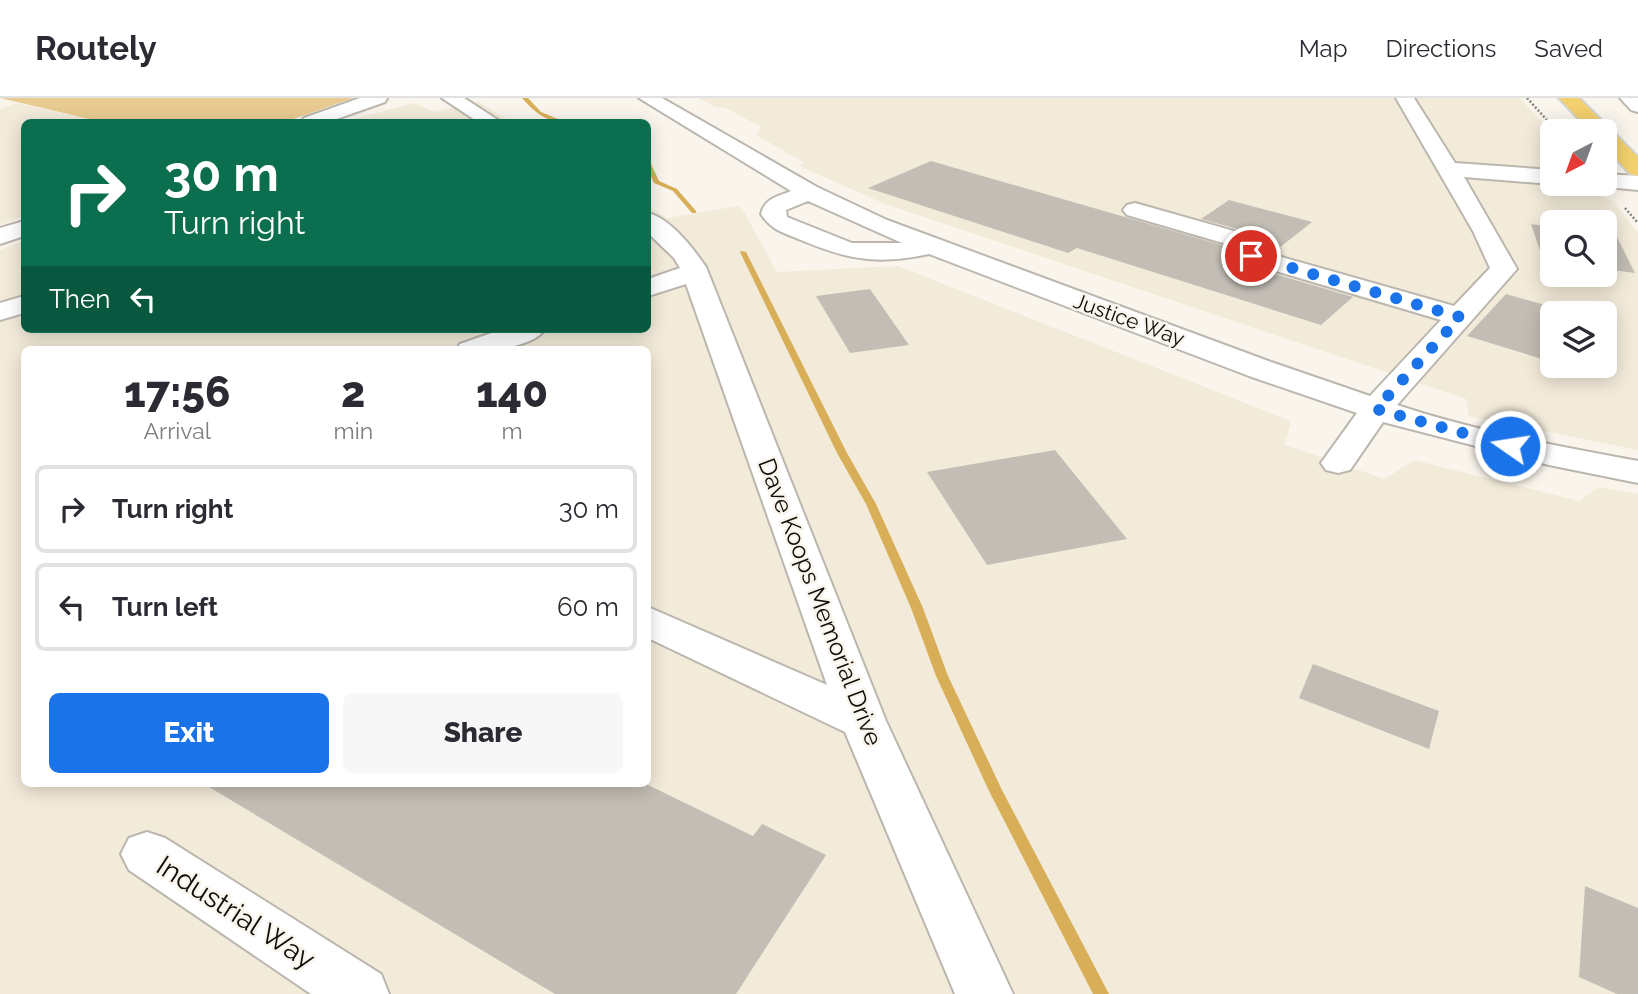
<!DOCTYPE html>
<style>
:root{--surface:#fff;--page:#f7f7f7;--text:#2b2b33;--muted:#7c7c81;--line:#e1e1e2;--accent:#1a73e8}
body{margin:0;font-family:Raleway,sans-serif;background:var(--page);color:var(--text);height:100vh;display:flex;flex-direction:column;font-size:26px;white-space:nowrap}
*{box-sizing:border-box;margin:0}
p{font-size:23px;color:var(--muted)}
.icon{flex:none;width:38px;height:38px;fill:none;stroke:currentColor;stroke-width:2;stroke-linecap:round;stroke-linejoin:round}
.map{position:relative;flex:1;overflow:hidden}
.drawer{position:absolute;left:21px;top:248px;width:630px;height:441px;display:flex;flex-direction:column;background:var(--surface);border-radius:10px;box-shadow:0 4px 18px #0003}
.drawer>*{flex:none}
.banner{position:absolute;left:21px;top:21px;width:630px;height:214px;border-radius:10px;box-shadow:0 4px 18px #0003;background:#0b6e4f;color:#fff;overflow:hidden}
.needle{width:46px;rotate:221deg}
.tools{position:absolute;left:1540px;top:21px;display:grid;gap:14px}
.tools a{display:grid;place-items:center;width:77px;height:77px;border-radius:10px;background:var(--surface);box-shadow:0 4px 18px #0003;font-size:35px}
.pin{position:absolute;display:grid;place-items:center;width:60px;height:60px;color:#fff;margin:-30px;border:4px solid #fff;border-radius:50%;box-shadow:0 2px 7px #0007}
.me{position:absolute;width:77px;margin:-38px;rotate:283deg;stroke-linejoin:round;filter:drop-shadow(0 0 5px #0008)}
.turn{display:flex;align-items:center;gap:24px;height:147px;padding:0 28px;font-size:32px}
.turn .icon{width:91px;height:91px;stroke-width:2.5}
.turn b{display:block;font-size:49px;line-height:60px}
.then{display:flex;align-items:center;height:66px;padding:0 28px;background:#0003;gap:14px;font-size:26px}
.eta{display:flex;justify-content:space-evenly;align-items:center;height:119px;text-align:center}
.eta b{font-size:42px;font-weight:800;line-height:49px}
.action{display:flex;gap:14px;margin-top:auto;padding:14px 28px}
.action a{flex:1;height:80px;border-radius:10px;background:var(--accent);color:#fff;font-size:28px;font-weight:800;line-height:80px;text-align:center}
.action a+a{background:var(--page);color:var(--text)}
ul{padding:0;list-style:none}
li{display:flex;align-items:center;gap:21px;height:88px;margin:0 14px 10px;padding:0 14px;border:4px solid var(--line);border-radius:10px}
li div{flex:1}
li b{display:block;font-size:26px}
li em{font-style:normal}
header{display:flex;align-items:center;gap:42px;box-sizing:border-box;height:98px;padding:0 35px;background:var(--surface);border-bottom:2px solid var(--line)}
header strong{font-size:33px}
nav{display:flex;gap:38px;margin-inline-start:auto;font-size:24px}
.map>svg:first-child{display:block}
.built{fill:#f3ebda;fill-rule:evenodd}
.green{fill:#e8cb90}
.lines{fill:none;stroke-linecap:round;stroke-linejoin:round}
.stream{fill:#d8af58;fill-rule:evenodd}
.building{fill:#c3beb5}
.minor-casing{stroke:#bbb7ae;stroke-width:4}
.major-casing{stroke:#d4d3d3;stroke-width:4}
.path{stroke:#86827c;stroke-width:2.5;stroke-dasharray:2 2;stroke-linecap:butt}
.minor{fill:#fff;fill-rule:evenodd}
.major{fill:#f2d06e;fill-rule:evenodd}
.route{stroke:#1a73e8;stroke-width:12;stroke-dasharray:0 21.6}
.labels{text-anchor:middle;stroke-width:5;stroke-linejoin:round;paint-order:stroke}
.far-street-label{font-size:21px;fill:#0e0c09;stroke:#faf5ec}
.street-label{font-size:24px;fill:#0e0c09;stroke:#faf5ec}
.near-street-label{font-size:28px;fill:#0e0c09;stroke:#faf5ec}
</style>
<header>
<strong>Routely</strong>
<nav><a>Map</a><a>Directions</a><a>Saved</a></nav>
</header>
<div class="map">
<svg width="1638" height="896" viewBox="0 0 1638 896">
<rect width="100%" height="100%" fill="#faf5ec"/>
<g class="built">
<path d="M699 0H1520L1552 35V86H1563L1613 103 1638 135V352L1469 318 1466 301 885 106 799 68 805 65 756 37 761 29 724 9 717 10ZM1552 124H1605V177H1552ZM1552 215H1605V268H1552Z"/>
<polygon points="479,4 512,24 341,24 415,5 434,14"/>
<polygon points="17,5 102,24 24,24 24,118 0,127 0,11"/>
<path d="M648 108 667 120 738 108 743 112 777 174 898 168 1291 323 1285 347 1385 381 1414 362 1579 403 1599 389 1638 396V896H0V152L24 143V231H648ZM24 252H648V686H24Z"/>
</g>
<polygon class="green" points="0,0 353,0 285,24 102,24"/>
<g class="lines">
<g class="stream">
<path d="M522 0H528L541 14 565 24C547 25 533 13 522 0Z"/>
<polygon points="648,64 651,66 659,83 677,91 696,113 696,115 692,115 673,93 654,85 648,72"/>
<polygon points="741,153 746,154 847,355 876,406 923,510 948,578 1002,692 1109,896 1093,896 989,693 936,578 911,510 866,406 837,355 740,154"/>
</g>
</g>
<g class="building">
<polygon points="931,63 1239,152 1235,158 1241,166 1353,199 1321,227 1077,150 1068,155 868,90"/>
<polygon points="1229,102 1312,124 1279,150 1274,141 1201,121"/>
<polygon points="1531,126 1552,129 1552,164 1543,162"/>
<polygon points="1605,135 1616,137 1635,175 1605,171"/>
<polygon points="870,191 909,247 850,255 816,198"/>
<polygon points="1506,196 1552,209 1552,264 1467,238"/>
<polygon points="1055,352 1127,441 987,467 927,374"/>
<polygon points="1313,566 1439,613 1429,651 1299,600"/>
<polygon points="204,686 646,686 753,738 762,726 826,757 736,896 555,896"/>
<polygon points="1585,788 1638,810 1638,896 1617,896 1579,879"/>
</g>
<g class="lines">
<g class="minor-casing">
<g id="minor">
<polygon points="360,0 387,0 385,4 328,24 301,24 304,20"/>
<polygon points="442,0 464,0 501,24 478,24"/>
<path d="M639 0H662L817 89 887 122 1271 264 1370 298 1441 222 1242 163 1238 158 1244 151 1127 117 1123 112 1127 107 1135 105 1273 144 1277 149 1271 156 1454 208 1490 170 1473 133 1396 0H1414L1455 65 1552 72V86L1464 79 1517 171 1397 307C1475 333 1557 348 1638 363V385L1549 367 1383 324 1350 372 1338 375 1326 372 1321 365 1357 315 1249 278 929 156C877 167 849 162 801 142 784 135 771 132 761 116 765 100 777 99 791 93ZM808 103 902 145H852L787 119 786 112Z"/>
<polygon points="1620,0 1638,0 1638,14 1631,12"/>
<polygon points="1605,76 1638,78 1638,92 1597,88 1596,86 1605,86"/>
<path d="M648 115C671 121 693 150 706 169L886 623 1013 896H955L845 634 648 540V509L827 587 686 186 648 198V181L680 170 674 160 648 135Z"/>
<polygon points="24,123 24,138 0,146 0,130"/>
<polygon points="24,198 24,215 0,222 0,205"/>
<path d="M503 231H545C530 253 480 252 456 252L460 246Z"/>
<polygon points="147,734 165,740 381,876 389,896 311,896 129,772 121,756 129,740"/>
</g>
</g>
<g class="major-casing">
<polygon id="major" points="1559,0 1579,0 1638,59 1638,78 1630,76 1605,49 1605,33 1590,33"/>
</g>
<g class="path">
<polyline points="1527,0 1557,33"/>
<polyline points="1625,110 1638,125"/>
</g>
<use href="#minor" class="minor"/>
<use href="#major" class="major"/>
</g>
<g class="lines">
<polyline class="route" points="1251,158 1460,219 1376,311 1510,348"/>
</g>
<g class="labels">
<g class="far-street-label">
<text transform="translate(1129 222) rotate(20)" y="7">Justice Way</text>
</g>
<g class="street-label">
<text transform="translate(820 504) rotate(69)" y="8">Dave Koops Memorial Drive</text>
</g>
<g class="near-street-label">
<text transform="translate(236 814) rotate(33)" y="10">Industrial Way</text>
</g>
</g>
</svg>
<div class="tools">
<a><svg class="needle" viewBox="-14 -14 28 28"><path d="M0-13l5 13h-10z" fill="#e53935"/><path d="M0 13l5-13h-10z" fill="#7c7c81"/></svg></a>
<a><svg class="icon" aria-label="search" viewBox="0 0 24 24"><circle cx="10" cy="10" r="6"/><path d="M15 15l6 6"/></svg></a>
<a><svg class="icon" aria-label="layers" viewBox="0 0 24 24"><path d="M12 4l9 5-9 5-9-5zM3 14l9 5 9-5"/></svg></a>
</div>
<div class="pin" style="left:1251px;top:158px;background:#d93025"><svg class="icon" aria-label="arrive" viewBox="0 0 24 24"><path d="M6 21V4h12l-3 4 3 4H6"/></svg></div>
<svg class="me" style="left:1510px;top:348px" viewBox="-20 -20 40 40"><circle r="17" fill="#1a73e8" stroke="#fff" stroke-width="3"/><path d="M0-11L8 9 0 5-8 9z" fill="#fff"/></svg>
<div class="banner">
<div class="turn"><svg class="icon" aria-label="right" viewBox="0 0 24 24"><path d="M7 20v-9h11M14 6l5 5-5 5"/></svg><div><b>30 m</b>Turn right</div></div>
<div class="then">Then<svg class="icon" aria-label="left" viewBox="0 0 24 24"><path d="M17 20v-9H6M10 6l-5 5 5 5"/></svg></div>
</div>
<section class="drawer">
<div class="eta">
<div><b>17:56</b><p>Arrival</p></div>
<div><b>2</b><p>min</p></div>
<div><b>140</b><p>m</p></div>
</div>
<ul>
<li><svg class="icon" aria-label="right" viewBox="0 0 24 24"><path d="M7 20v-9h11M14 6l5 5-5 5"/></svg><div><b>Turn right</b></div><em>30 m</em></li>
<li><svg class="icon" aria-label="left" viewBox="0 0 24 24"><path d="M17 20v-9H6M10 6l-5 5 5 5"/></svg><div><b>Turn left</b></div><em>60 m</em></li>
</ul>
<div class="action"><a>Exit</a><a>Share</a></div>
</section>
</div>
